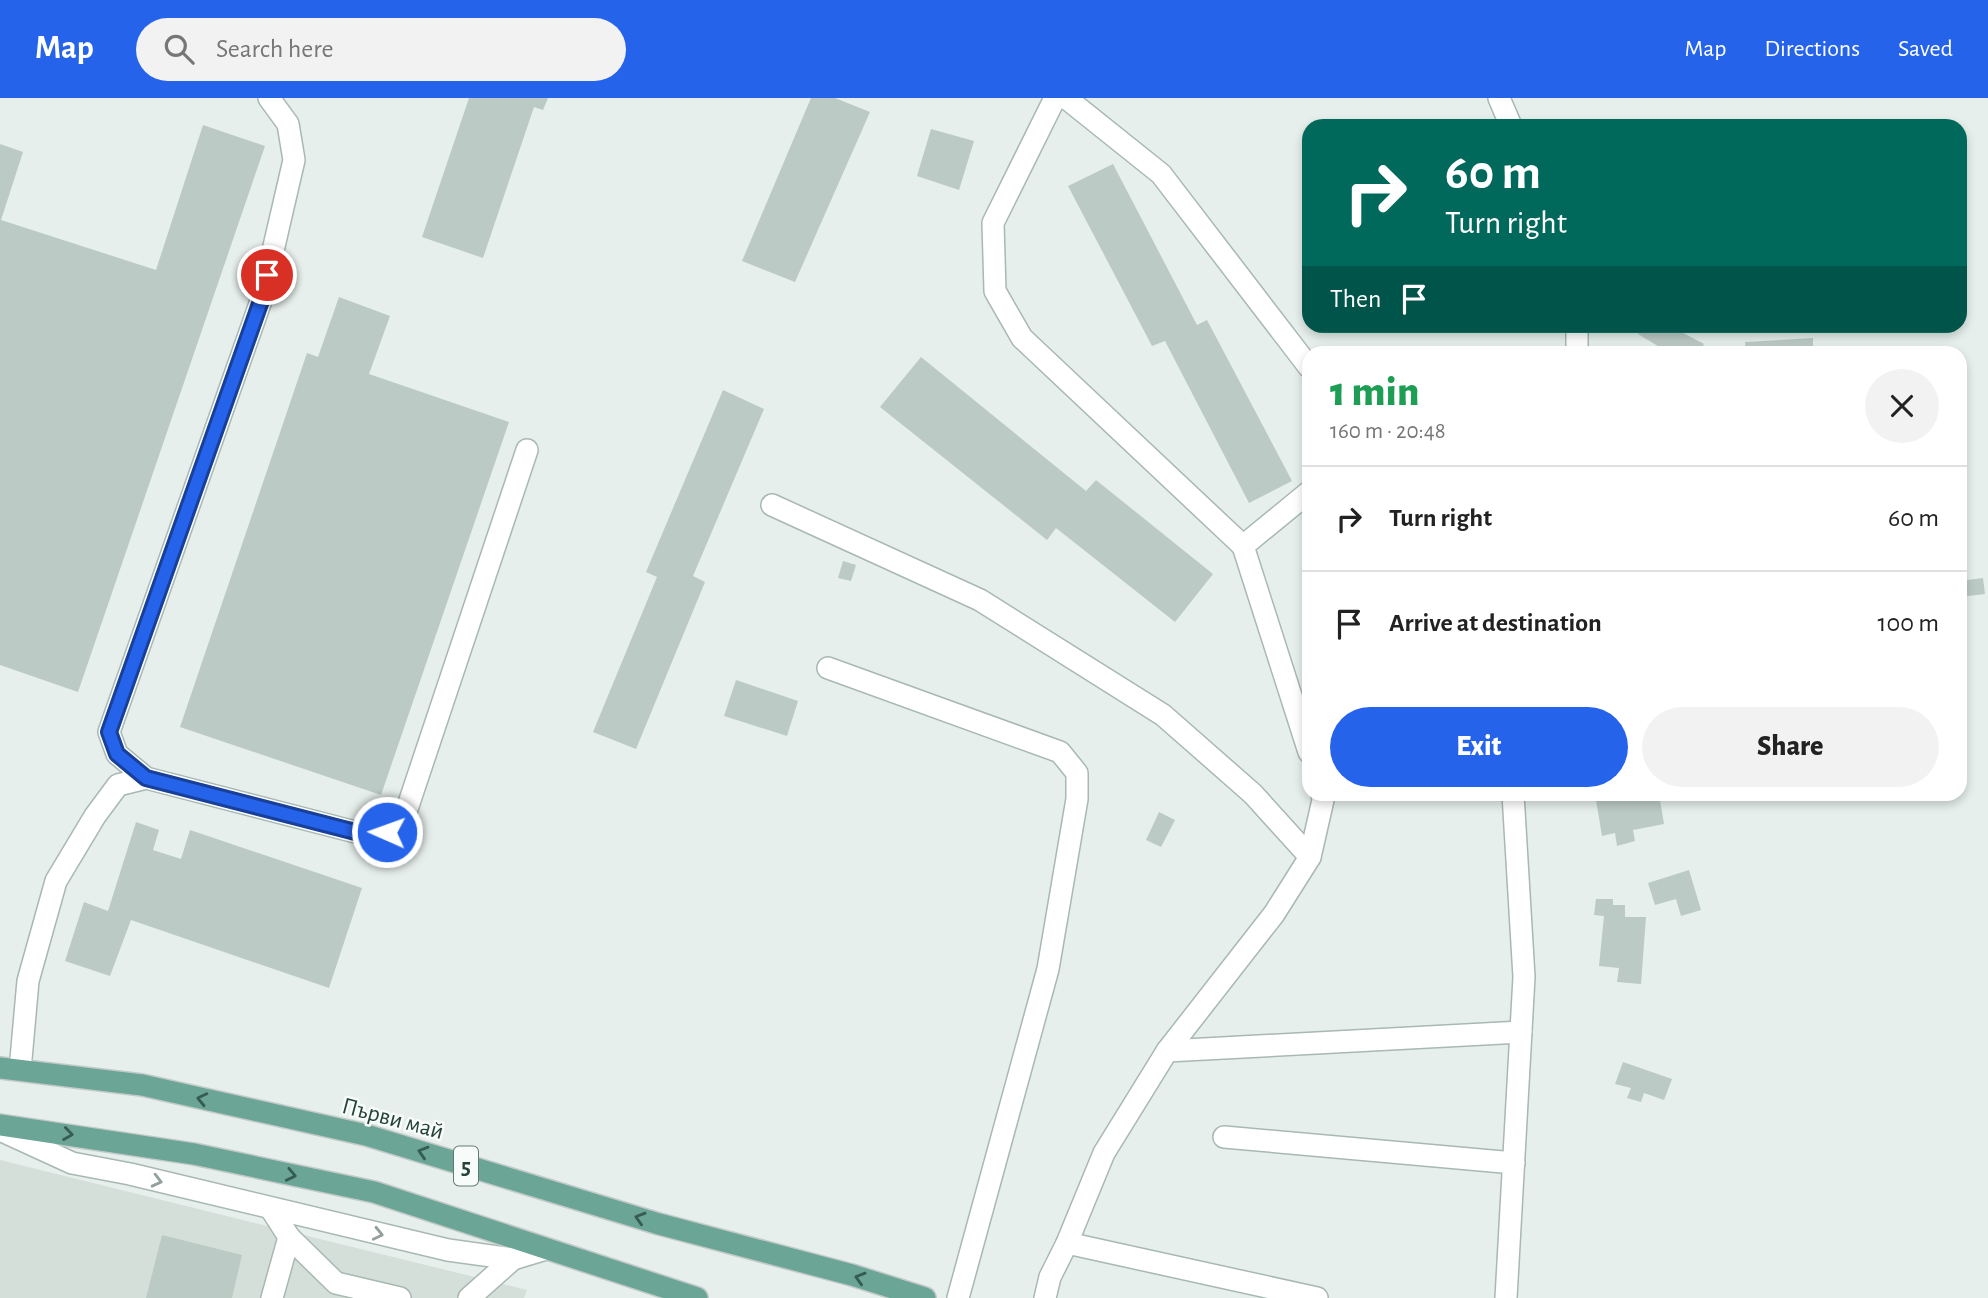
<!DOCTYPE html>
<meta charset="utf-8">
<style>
:root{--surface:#fff;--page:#f2f2f2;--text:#222;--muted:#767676;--line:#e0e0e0;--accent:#2563eb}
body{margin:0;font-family:"Alegreya Sans",sans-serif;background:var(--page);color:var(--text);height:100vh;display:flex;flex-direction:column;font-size:26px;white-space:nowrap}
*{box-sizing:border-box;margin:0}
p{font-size:23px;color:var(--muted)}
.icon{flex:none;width:38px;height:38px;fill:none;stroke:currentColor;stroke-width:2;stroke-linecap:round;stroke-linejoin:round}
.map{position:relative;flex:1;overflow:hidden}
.sheet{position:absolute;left:1302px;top:248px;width:665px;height:455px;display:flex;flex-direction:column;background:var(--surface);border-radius:21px;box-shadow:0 4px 10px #0003}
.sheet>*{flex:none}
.banner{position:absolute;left:1302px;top:21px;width:665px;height:214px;border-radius:21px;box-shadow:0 4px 10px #0003;background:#00695c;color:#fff;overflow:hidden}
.pin{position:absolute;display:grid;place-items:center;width:60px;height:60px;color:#fff;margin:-30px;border:4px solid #fff;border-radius:50%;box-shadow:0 2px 7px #0007}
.me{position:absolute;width:77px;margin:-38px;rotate:272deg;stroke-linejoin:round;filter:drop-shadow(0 0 5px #0008)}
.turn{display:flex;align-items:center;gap:24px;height:147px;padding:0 28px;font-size:32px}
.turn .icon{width:91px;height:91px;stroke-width:2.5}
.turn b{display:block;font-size:49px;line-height:60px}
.then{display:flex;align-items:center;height:66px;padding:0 28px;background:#0003;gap:14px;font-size:26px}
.round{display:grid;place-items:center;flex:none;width:74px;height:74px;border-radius:37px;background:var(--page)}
.head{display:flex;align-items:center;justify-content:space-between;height:119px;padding:0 28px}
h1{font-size:42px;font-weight:800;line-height:52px;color:#1e9e55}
.primary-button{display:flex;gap:14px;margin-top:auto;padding:14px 28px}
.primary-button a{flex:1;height:80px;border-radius:42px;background:var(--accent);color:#fff;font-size:28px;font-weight:800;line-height:80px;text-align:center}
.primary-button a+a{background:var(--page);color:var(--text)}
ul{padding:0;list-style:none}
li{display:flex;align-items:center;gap:21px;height:105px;padding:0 28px;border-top:2px solid var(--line)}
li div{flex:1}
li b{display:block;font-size:26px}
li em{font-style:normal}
header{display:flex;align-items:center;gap:42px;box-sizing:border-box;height:98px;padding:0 35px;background:var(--accent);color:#fff}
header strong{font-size:33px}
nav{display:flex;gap:38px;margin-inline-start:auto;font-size:24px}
.search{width:490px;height:63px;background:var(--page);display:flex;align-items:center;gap:18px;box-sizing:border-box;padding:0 24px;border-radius:38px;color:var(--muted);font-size:26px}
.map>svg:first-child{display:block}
.built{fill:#d4dfda}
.building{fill:#bbcac4}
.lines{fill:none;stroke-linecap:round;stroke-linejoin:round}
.minor-casing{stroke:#a8b8b2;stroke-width:24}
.major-casing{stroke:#c2cac8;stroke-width:24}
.minor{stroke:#fff;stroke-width:21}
.major{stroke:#6aa596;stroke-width:21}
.oneway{stroke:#365b51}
.oneway2{stroke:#92a09c}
.route-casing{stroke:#184099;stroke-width:18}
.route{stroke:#2563eb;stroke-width:12}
.labels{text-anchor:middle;stroke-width:5;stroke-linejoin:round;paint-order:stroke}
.shield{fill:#f7fbf9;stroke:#637a73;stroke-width:2}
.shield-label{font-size:23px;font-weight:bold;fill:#24423a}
.street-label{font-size:24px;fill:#24423a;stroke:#f7fbf9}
</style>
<header>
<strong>Map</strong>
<div class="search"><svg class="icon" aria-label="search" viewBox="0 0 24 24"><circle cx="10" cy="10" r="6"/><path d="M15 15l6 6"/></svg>Search here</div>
<nav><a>Map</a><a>Directions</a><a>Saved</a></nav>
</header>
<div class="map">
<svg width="1988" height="1200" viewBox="0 0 1988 1200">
<rect width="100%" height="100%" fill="#e6efeb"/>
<polygon class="built" points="0,1062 527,1192 524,1200 0,1200"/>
<g class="building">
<polygon points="469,0 548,0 543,12 534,9 483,160 422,139"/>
<polygon points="811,0 835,0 870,14 795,184 742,163"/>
<polygon points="203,27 265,48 78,594 0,567 0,46 23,54 1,122 156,172"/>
<polygon points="931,31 974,43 959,92 917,78"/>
<polygon points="1113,66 1197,227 1207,222 1292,383 1249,405 1165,243 1152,248 1068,88"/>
<polygon points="339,199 390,218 369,276 509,324 381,697 180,629 307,255 318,259"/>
<polygon points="1644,228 1670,228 1704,246 1698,256 1671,256 1638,236"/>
<polygon points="1813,240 1813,256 1746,256 1745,244"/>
<polygon points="921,259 1086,393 1096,382 1213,476 1175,524 1056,430 1047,442 880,309"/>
<polygon points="723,292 764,311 693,478 705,484 636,651 593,634 657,479 646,474"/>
<polygon points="843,463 856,467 851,483 838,480"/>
<polygon points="1983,480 1985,496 1960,499 1960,483"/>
<polygon points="736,582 798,603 787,638 724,618"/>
<polygon points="1595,696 1659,696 1664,726 1633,732 1635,743 1617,748 1615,735 1602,738"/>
<polygon points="1159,714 1175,722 1161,749 1146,742"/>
<polygon points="136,724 159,732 153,752 181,761 190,732 362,790 329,890 131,822 110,878 65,863 84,804 108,813"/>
<polygon points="1689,772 1701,812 1681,818 1676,801 1655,807 1648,785"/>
<polygon points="1596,801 1613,801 1613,807 1625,807 1625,819 1646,819 1641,886 1617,884 1619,870 1599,868 1604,818 1594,817"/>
<polygon points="1623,964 1672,981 1664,1002 1644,995 1641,1004 1627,1000 1631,990 1615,986"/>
<polygon points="162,1137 242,1157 232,1200 146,1200"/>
</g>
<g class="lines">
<g class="minor-casing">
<g id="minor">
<polyline points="269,0 288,26 294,62 262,200 109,634 117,656 146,680 367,737 387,734 402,726 527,352"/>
<polyline points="1055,0 993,125 995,193 1022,240 1243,448"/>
<polyline points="1066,0 1161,76 1309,269"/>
<polyline points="1499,0 1511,28"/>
<polyline points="1577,256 1577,228"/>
<polyline points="1309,394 1243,448 1309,654"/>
<polyline points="772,407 980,502 1163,617 1253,696 1310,759"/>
<polyline points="828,570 1060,654 1077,675 1077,701 1048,871 958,1200"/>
<polyline points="1167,953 1521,934"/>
<polyline points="20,972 28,883 56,783 95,718 118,687 146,680"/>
<polyline points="0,1032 72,1065 130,1076 448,1152 513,1161 546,1151"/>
<polyline points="1224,1039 1514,1065"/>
<polyline points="271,1111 289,1139 336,1185 400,1200"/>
<polyline points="1067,1145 1317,1200"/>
<polyline points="272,1200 289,1139"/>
<polyline points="469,1200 513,1161"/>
<polyline points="1045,1200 1050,1179 1067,1145 1104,1055 1167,953 1274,816 1310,759 1323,702 1322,696"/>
<polyline points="1506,1200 1524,879 1513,696"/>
</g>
</g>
<g class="major-casing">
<g id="major">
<polyline points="0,970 142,987 366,1037 659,1126 852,1177 925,1200"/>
<polyline points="0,1027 194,1056 374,1094 697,1200"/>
</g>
</g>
<use href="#minor" class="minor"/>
<use href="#major" class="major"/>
</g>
<defs><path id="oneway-chevron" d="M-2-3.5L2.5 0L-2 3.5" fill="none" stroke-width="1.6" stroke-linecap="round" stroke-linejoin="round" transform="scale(1.75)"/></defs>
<g class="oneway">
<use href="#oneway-chevron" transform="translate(202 1001) rotate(-167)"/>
<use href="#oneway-chevron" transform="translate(68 1036) rotate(8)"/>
<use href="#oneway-chevron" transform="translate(423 1054) rotate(-163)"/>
<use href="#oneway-chevron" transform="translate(291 1077) rotate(12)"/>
<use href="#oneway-chevron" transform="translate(640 1120) rotate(-163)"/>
<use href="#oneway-chevron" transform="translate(860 1180) rotate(-163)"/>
</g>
<g class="oneway2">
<use href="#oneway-chevron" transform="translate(157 1083) rotate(14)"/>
<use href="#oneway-chevron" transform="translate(378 1136) rotate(13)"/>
</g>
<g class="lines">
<g class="route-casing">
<polyline id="route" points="267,177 262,200 109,634 117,656 146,680 367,737 387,734"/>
</g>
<use href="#route" class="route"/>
</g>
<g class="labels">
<rect class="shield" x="454" y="1048.5" width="24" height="39" rx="5"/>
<g class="shield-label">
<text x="466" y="1076">5</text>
</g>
<g class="street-label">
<text transform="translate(393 1020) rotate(15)" y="8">Първи май</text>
</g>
</g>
</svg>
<div class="pin" style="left:267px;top:177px;background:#d93025"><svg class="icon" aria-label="arrive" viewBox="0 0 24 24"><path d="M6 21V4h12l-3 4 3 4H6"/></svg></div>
<svg class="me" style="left:387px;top:734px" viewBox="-20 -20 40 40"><circle r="17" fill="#2563eb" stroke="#fff" stroke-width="3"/><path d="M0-11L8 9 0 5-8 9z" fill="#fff"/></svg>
<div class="banner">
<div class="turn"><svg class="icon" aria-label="right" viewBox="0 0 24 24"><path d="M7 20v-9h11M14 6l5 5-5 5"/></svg><div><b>60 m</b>Turn right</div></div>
<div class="then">Then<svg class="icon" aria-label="arrive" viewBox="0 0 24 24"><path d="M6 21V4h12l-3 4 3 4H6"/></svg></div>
</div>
<section class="sheet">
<div class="head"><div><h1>1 min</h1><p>160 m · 20:48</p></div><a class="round"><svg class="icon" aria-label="close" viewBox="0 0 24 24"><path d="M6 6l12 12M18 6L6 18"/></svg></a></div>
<ul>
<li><svg class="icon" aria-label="right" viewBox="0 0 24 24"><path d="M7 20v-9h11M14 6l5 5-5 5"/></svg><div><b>Turn right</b></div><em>60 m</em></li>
<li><svg class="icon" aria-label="arrive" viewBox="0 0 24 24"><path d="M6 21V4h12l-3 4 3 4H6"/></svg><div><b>Arrive at destination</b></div><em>100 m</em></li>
</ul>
<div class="primary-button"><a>Exit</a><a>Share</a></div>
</section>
</div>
